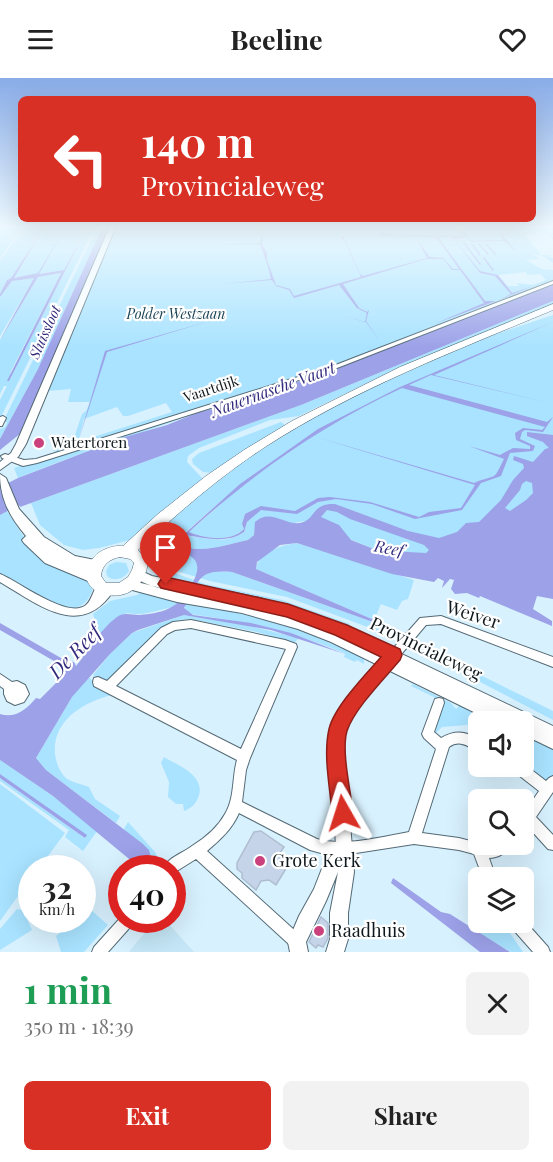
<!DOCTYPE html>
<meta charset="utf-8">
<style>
:root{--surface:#fff;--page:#f2f2f2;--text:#222;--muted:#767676;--accent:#d93025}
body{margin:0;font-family:"Playfair Display",serif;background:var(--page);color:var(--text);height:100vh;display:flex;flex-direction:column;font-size:22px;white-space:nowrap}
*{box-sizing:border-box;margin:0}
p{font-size:20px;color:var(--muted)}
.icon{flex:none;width:33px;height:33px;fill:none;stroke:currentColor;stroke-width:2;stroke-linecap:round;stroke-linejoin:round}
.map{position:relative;height:874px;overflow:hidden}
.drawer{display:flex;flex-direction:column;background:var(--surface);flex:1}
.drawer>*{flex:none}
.banner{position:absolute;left:18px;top:18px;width:518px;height:126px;border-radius:9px;box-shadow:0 6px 24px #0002;background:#d93025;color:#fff;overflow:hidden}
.buttons{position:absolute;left:468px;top:633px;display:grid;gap:12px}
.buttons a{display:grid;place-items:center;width:66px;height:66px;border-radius:9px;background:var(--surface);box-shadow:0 6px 24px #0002;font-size:30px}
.speed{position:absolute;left:18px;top:777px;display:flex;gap:12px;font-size:30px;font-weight:700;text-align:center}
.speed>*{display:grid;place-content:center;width:78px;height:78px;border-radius:50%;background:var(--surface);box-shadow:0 6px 24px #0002;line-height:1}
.speed small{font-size:15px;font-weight:400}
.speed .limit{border:9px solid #d22;background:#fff;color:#111}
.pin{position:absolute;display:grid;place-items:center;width:51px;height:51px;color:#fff;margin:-62px -26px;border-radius:50% 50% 50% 0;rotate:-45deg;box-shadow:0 0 6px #0007}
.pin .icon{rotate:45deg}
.me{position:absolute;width:66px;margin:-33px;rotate:354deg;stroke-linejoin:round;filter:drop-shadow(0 0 4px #0008)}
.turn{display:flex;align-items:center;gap:21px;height:126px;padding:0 24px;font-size:27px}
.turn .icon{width:78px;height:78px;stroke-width:2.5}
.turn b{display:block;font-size:42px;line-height:51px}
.round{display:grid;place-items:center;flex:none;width:63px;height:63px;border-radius:9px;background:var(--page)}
.headline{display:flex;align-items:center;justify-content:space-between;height:102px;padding:0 24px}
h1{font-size:36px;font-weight:700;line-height:45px;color:#1e9e55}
.cta{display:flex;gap:12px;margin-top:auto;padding:12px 24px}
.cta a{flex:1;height:69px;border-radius:9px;background:var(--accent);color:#fff;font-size:24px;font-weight:700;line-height:69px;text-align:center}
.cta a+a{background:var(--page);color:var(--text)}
header{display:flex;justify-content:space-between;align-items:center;height:78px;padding:0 24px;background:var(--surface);font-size:27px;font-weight:700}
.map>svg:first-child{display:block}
.built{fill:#c4e6f6}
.green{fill:#a9e3ff;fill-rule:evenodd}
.water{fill:#9ca1e8;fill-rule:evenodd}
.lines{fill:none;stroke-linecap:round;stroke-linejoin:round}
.stream{stroke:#9ca1e8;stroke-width:1.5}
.building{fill:#c5d4e8;stroke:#afbdd1;stroke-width:1.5}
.minor-casing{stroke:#546a75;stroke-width:2}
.tertiary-casing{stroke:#546a75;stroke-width:2}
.secondary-casing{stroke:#546a75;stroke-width:2}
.primary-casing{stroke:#546a75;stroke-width:2}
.trunk-casing{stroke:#546a75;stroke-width:1}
.minor{fill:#fff;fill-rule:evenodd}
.tertiary{fill:#fff;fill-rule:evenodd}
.secondary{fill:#fff;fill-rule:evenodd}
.primary{fill:#fff;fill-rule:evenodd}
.trunk{fill:#fff;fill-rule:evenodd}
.route{fill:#d93025;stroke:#8d1f18;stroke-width:1.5}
.poi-dot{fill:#ca417d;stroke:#fff;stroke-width:2}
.labels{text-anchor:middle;stroke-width:4.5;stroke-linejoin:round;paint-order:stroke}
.far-park-label{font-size:14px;font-style:italic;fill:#1d4556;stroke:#fff}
.far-water-label{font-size:14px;font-style:italic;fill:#322b7d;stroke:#fff}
.far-street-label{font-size:14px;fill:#0f181c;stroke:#fff}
.poi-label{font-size:15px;fill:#0f181c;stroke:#fff;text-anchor:start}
.water-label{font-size:16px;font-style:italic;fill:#322b7d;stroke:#fff}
.near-street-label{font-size:18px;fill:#0f181c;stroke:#fff}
.near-poi-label{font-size:18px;fill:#0f181c;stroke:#fff;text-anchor:start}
.near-water-label{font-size:20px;font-style:italic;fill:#322b7d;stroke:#fff}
</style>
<header><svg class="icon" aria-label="menu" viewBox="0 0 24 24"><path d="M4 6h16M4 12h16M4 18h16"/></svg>Beeline<svg class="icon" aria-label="heart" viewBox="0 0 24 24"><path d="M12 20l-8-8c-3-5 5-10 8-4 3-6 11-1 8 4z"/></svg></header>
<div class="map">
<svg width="553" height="874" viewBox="0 0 553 874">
<rect width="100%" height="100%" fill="#d8f1fe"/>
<polygon class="built" points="155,842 165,842 194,874 129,874"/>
<g class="green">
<polygon points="4,148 23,148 0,180 0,152"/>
<polygon points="25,148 45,148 11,200 7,202 0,216 0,183"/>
<polygon points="46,148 87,148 64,192 13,200"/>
<polygon points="88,148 95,148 0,341 0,322 7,308 4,308 0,316 0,262 38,199 61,195 11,293 9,303"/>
<polygon points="98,148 103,148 38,291 0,361 0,351 5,349 7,344 3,344"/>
<path d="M114 148H457L467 157 459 148H553V162L546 154 525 157 541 177H553L548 178 553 180V185L541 177H533L540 181 526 182 542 191 553 192V202L335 287 57 374 53 373 56 370 72 366 82 336 86 333 90 324H68L71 311 47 313ZM526 194 527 197 540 196 546 202 533 207 517 205 519 208H508L498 197ZM166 325 172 334 81 363 79 361 84 341 117 329 123 338H128Z"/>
<polygon points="33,199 34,201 0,258 0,219 12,203"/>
<polygon points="553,223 553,227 365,306 299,338 270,342 199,370 188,378 187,384 203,401 130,462 99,470 83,472 64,467 40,447 31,425 301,327"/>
<path d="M553 237V497L389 473 384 475 305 443 254 452V457L248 462C224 467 199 477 176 466L185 457C205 460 227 467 244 454L247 444 256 436 253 434 245 436 242 446 244 451C231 465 203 460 189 454L222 425 220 424 171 467 195 480 204 497 212 493 232 494 373 544 382 552 381 554 287 519 210 503 173 492 161 485 145 468 176 436 242 384 334 326 487 259Z"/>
<path d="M332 292 324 296C292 302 260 316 229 327 218 332 205 331 194 336 136 357 76 376 18 400L14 390Z"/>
<polygon points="281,344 285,347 284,349 214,395 203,394 193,386 192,381 199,375"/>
<path d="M7 433 27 464 90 505 93 510C89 524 81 531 66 531L0 496V437Z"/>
<path d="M297 465 414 502 408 521 402 523 397 532 381 526 374 542 256 491C258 474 282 467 297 465Z"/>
<path d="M116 484 126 485 129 493C124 501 114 504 107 498L106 493 109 487Z"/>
<path d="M163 491 205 506 282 522 350 546 349 548C288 520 220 514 153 501Z"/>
<path d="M144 512 294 549 364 580V586L357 582 355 584 344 579 345 576 342 574C292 554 243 543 190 536L184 531 185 529C172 525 149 540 127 535L90 568 95 543 93 536 110 523 137 517Z"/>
<polygon points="184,537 233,544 299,560 294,565 257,554 190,541 179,542 164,549 108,602 99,603 93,597 110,576 132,555"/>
<polygon points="458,586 553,633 553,642 457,592"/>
<path d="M88 599 112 617C84 624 52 642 55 676 56 685 60 695 67 701 74 705 82 706 89 709L95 721 120 738 116 745 46 692 36 680 72 619Z"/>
<polygon points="413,606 451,625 456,631 460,627 504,643 480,643 474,641 467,647 442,649 433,658 438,621 411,608"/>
<polygon points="524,653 553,667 553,697 547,705 524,688 530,672 524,668"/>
<path d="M164 679C179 688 207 698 198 720 195 727 190 731 184 733L183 726H176L168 719 169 704 161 685Z"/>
<polygon points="0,682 53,718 97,753 83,773 65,759 69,752 0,703 0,700 85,760 86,758 0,696"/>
<polygon points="0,706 65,755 39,790 32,790 31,800 0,843"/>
<polygon points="128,744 155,774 162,787 159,790 147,790 124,751"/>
<polygon points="17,831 23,832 32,852 0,872 0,851"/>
<polygon points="91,832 108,847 84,874 61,874 56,858 78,842 82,842 83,838"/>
<polygon points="482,845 503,845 523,874 511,874 470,850"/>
</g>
<g class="water">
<polygon points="45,148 14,200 38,195 66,148 39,196 64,192 88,148 9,303 7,303 61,195 38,199 0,262 34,200 12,203 0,219 0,216 7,202 11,200"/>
<polygon points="103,148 110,148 21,355 0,372 0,361 38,291"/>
<path d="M257 148 263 157 262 166 267 175V182L276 207 290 211 294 218 361 199 344 162 341 160V158L346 159 344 160 360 196 363 198 427 180 416 160 430 179 443 180 453 191H459L436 159 382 158 376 148 381 155 389 157 464 158 457 148H459L472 163 503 162 500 156 520 155 502 157 517 174 504 163 472 164 467 159 454 161 480 193 498 197 512 215 533 208 499 222 511 216 495 198 480 195 452 159H438L485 223H496L434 246 484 225 460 192H452L443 181H426L343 206 359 230 367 234 369 232 366 243 379 262 366 244 343 238 365 244 367 235 357 230 339 207 294 220 289 212 276 208 272 202 223 206 271 201C269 189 264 178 260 166L216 167 260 165 262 155Z"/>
<polygon points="553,205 553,223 301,327 20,429 19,427 0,437 0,409 18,400 125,359 167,347 199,334 230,327 239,321 324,296"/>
<polygon points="213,242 107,274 79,361 105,273"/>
<path d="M553 244 434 297 553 326 431 297 409 307 547 344 553 339 543 354 525 352 522 354 520 361 535 368 533 373 510 375 501 398 481 405 462 432 415 441 372 426 336 421 318 424 297 436 261 432 247 444 244 454C227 466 205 460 185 457L176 466C199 477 225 467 248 462L254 457 255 444C270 430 284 447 300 445 316 442 311 425 335 426L408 453 439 460 457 454 466 445 479 444 501 422 513 402 524 390 523 386 513 382 514 378 533 384 545 371 549 370 543 364 527 358V354L553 357V521L537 518 533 531 552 543V548L480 518 479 520 467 515 455 516 451 511 454 502 450 501 442 510 444 503 438 500 434 504 392 496 297 465 280 467 257 484 256 491 374 542 373 544 232 494C196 491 200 503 184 530L193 537 251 545 291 555 345 576 271 552 184 537 138 552 132 555 110 576 72 619 36 680 46 692 143 766 149 772 152 783 147 790H140L53 718 0 682V636C15 641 27 631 36 620L40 621 66 595 61 587 0 552V545L61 580 74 584 76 588C87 575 100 551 117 539 124 534 131 537 139 537 168 535 181 528 194 502 205 479 187 477 171 468L240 406 318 351 400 309ZM402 310 545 349 542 352 523 350 515 355 516 362 530 368V371L513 370 500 377 469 368 504 381C492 405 498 395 474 405L316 359 475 407 461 430 429 434 419 439 370 424 330 419 318 420 295 433 261 428 245 436 242 446 244 451C231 465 203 460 189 454 254 394 323 347 402 310ZM526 403 532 405 533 415 526 422 510 433 505 430 520 412 522 406ZM327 432 337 434 350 441 424 467 429 472 426 475 389 473 384 475 351 462 339 447 321 439Z"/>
<polygon points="0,696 87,757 85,760 0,700"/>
<polygon points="393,800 441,834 450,836 510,874 480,874 391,805"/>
</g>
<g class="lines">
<g class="stream">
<polyline points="464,165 480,186"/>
<polyline points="472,166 480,177"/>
<polyline points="479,166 488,176"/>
<polyline points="486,166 495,176"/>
<polyline points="484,180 493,192"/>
</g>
</g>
<g class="building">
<polygon points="261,753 284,769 280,775 282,784 287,789 276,807 269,802 261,803 256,812 242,800 242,795 237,791 237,785 254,754"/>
<polygon points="321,839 328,845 328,860 323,869 318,867 316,870 309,864"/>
</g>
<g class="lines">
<g class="minor-casing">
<g id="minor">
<polygon points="553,203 553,206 337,290 37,385 23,388 2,380 1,378 5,376 24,382 36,381 333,288"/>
<polygon points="3,338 6,340 2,348 0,348 0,339"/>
<path d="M0 496C18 503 68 542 86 527 91 523 94 512 97 506L100 505 103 506 105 509 103 512 109 508 112 509 114 512C81 563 38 526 0 504Z"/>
<polygon points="441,538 553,579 553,589 441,546 426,547 398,580 394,582 390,580 389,577 390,574 420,540"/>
<path d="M191 542 285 562 296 566 297 569 250 680 246 692 242 724 317 761C344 769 382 759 409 754L436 671 424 660 422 656 435 621 439 620 443 621 444 625 434 654 441 660C455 652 465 653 478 661V673C468 669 460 661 449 669L422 755 459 760 478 765V766H510C507 775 498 780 489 780L496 800H483L474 776 459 772 414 766 343 777H328L310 772 239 735C232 751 220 762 207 773L302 859 304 864 302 869 297 871 292 869 196 781 172 796V790H164C167 780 183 775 192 768 205 760 218 749 225 736 235 720 232 699 237 682L94 608 93 604 94 600 98 599 107 603 161 550 173 544ZM191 550 286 571 241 671 116 608 167 556 175 552Z"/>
<polygon points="0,596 12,604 17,603 25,607 29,616 24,624 15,627 7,623 4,616 4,611 0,608"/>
<polygon points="524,686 546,703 549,700 553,698 553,714 536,739 553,757 553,772 548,771 528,749 524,751 524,735 539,713 512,692 510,688 524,688"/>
<polygon points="122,838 122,842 134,842 132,847 108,874 92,874 94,869"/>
<polygon points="524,842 548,869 550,874 533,874 511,849 509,844 524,844"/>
</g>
</g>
<g class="tertiary-casing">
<g id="tertiary">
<polygon points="110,148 116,148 26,366 18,379 0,392 0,384 11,375 16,366"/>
<path d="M391 573 396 575 398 579 396 583C375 607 352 629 343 660L354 794 348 835V861L344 874H326L330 861V835L338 794 326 823 306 864 308 874H290L288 864 299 838 314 811 328 775 336 767 329 660C340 625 363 602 386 575Z"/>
</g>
</g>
<g class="secondary-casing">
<path id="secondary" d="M139 492 152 498 260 520 328 541 553 648V671L524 657V644H494L331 564 298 551 242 535 177 524 125 510 123 507 125 504 129 502 177 514 211 520C193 516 143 511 133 497L135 494Z"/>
</g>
<g class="primary-casing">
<path id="primary" d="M0 396 6 400 19 431 44 459 75 478 100 483 102 487 100 491H88L98 495 100 499 98 503 93 504 88 503 45 485 24 465 22 462 26 458C10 439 0 421 0 396Z"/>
</g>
<g class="trunk-casing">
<path id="trunk" d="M553 226V232C455 273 355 311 265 369 219 399 178 435 138 472L148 484C141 541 61 516 94 479 100 472 113 467 123 468L158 436 206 398 244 372 292 343 400 289ZM120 479 130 481 134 485 132 492 128 499 119 505H106L101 498C102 487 109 481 120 479Z"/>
</g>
<use href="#minor" class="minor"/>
<use href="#tertiary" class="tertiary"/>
<use href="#secondary" class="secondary"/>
<use href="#primary" class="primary"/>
<use href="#trunk" class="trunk"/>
</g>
<linearGradient id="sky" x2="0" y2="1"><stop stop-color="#89ace8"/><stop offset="0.55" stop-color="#edf9ff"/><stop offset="1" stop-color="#edf9ff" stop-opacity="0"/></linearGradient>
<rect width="553" height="270" fill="url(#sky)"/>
<path class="route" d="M166 499 288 526 347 547 400 571 402 577 400 582C385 600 354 631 347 653 341 673 351 714 353 735L350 743 343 746 335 743 332 735C330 709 323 677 329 651 334 629 366 596 381 579L335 557 287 539 161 510 158 506 161 501Z"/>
<g class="poi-dot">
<circle cx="39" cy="365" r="6"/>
<circle cx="260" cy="783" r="6"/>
<circle cx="319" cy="853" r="6"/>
</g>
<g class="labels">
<g class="far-park-label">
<text x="176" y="241">Polder Westzaan</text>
</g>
<g class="far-water-label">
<text transform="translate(45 254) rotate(-66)" y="5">Sluissloot</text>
</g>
<g class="far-street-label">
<text transform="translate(211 311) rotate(-18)" y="5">Vaartdijk</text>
</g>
<g class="poi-label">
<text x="51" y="370">Watertoren</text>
</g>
<g class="water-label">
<text transform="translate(273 311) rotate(-20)" y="6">Nauernasche Vaart</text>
<text transform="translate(389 470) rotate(10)" y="6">Reef</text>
</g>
<g class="near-street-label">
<text transform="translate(473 537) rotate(18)" y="6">Weiver</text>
<text transform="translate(426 571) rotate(26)" y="6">Provincialeweg</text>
</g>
<g class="near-poi-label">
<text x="272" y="789">Grote Kerk</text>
<text x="331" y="859">Raadhuis</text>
</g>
<g class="near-water-label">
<text transform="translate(75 574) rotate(-46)" y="7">De Reef</text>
</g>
</g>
</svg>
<div class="buttons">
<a><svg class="icon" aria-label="sound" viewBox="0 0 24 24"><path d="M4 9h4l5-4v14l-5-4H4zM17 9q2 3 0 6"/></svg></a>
<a><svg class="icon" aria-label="search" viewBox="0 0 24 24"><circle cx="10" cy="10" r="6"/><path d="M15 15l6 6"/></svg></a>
<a><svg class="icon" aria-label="layers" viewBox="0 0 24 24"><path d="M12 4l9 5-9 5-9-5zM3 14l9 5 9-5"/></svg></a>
</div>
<div class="speed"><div>32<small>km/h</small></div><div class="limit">40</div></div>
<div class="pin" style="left:166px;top:506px;background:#d93025"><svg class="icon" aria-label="arrive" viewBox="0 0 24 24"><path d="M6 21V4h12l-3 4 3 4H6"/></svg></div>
<svg class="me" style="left:343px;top:735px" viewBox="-20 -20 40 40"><path d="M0-17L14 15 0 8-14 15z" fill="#d93025" stroke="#fff" stroke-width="4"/></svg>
<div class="banner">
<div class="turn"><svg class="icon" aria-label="left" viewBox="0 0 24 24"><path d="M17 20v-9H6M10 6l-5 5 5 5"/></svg><div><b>140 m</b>Provincialeweg</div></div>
</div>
</div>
<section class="drawer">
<div class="headline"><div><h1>1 min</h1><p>350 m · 18:39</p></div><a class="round"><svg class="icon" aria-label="close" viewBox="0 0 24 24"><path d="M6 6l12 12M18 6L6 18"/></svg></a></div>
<div class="cta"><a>Exit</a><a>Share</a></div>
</section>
